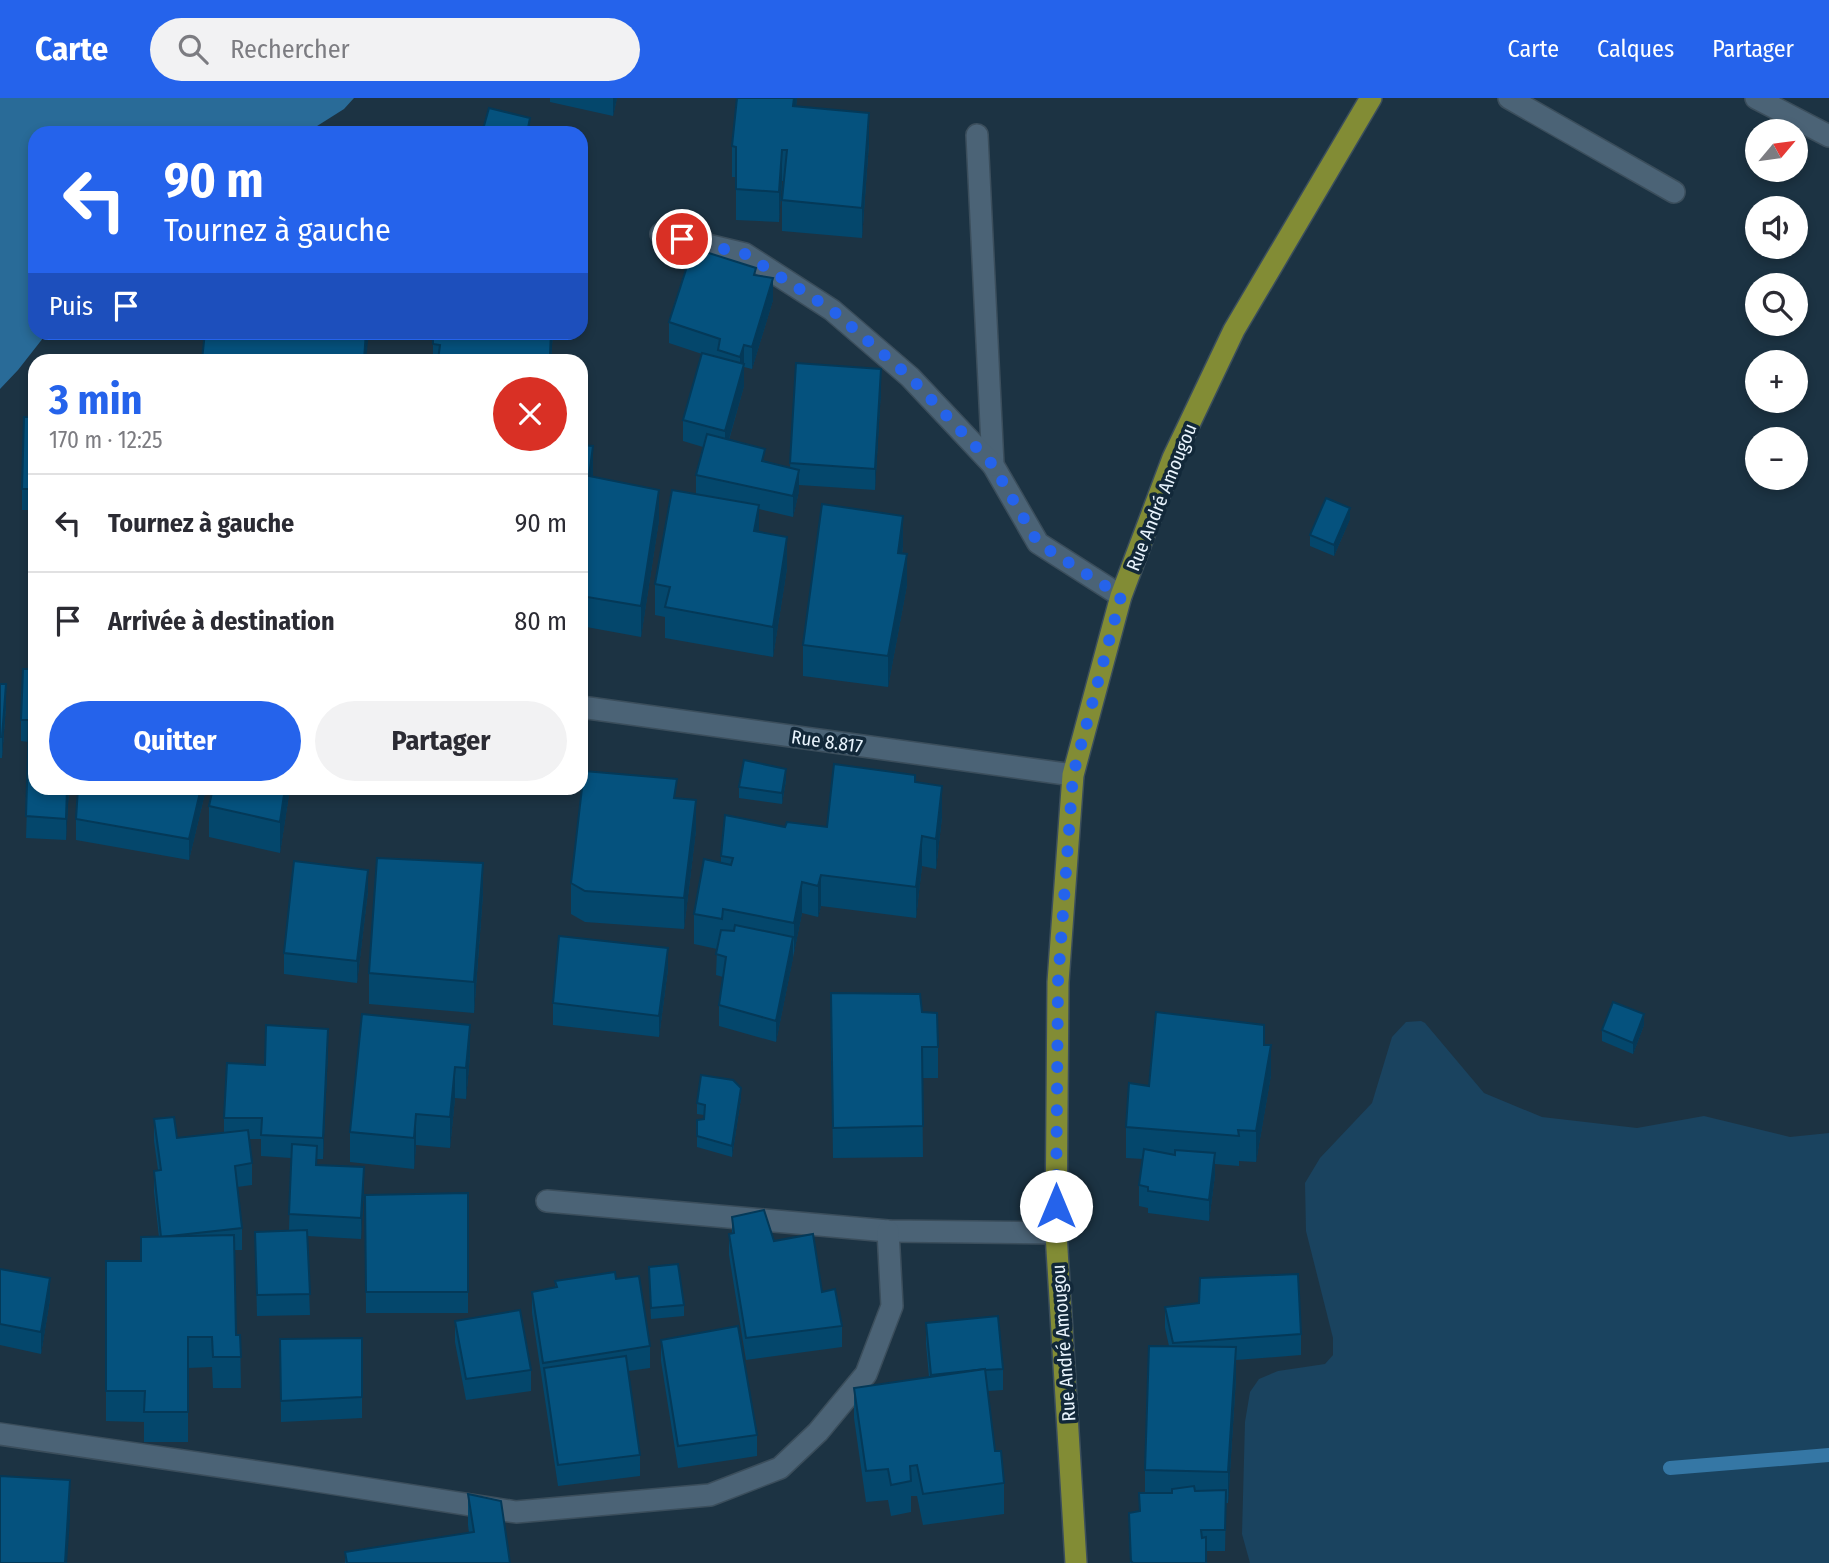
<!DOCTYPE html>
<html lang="fr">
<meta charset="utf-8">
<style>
:root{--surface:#fff;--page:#f2f2f3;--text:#2b2b33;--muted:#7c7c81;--line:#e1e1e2;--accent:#2563eb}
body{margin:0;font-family:"Fira Sans Condensed",sans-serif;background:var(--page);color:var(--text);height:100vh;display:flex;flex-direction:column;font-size:26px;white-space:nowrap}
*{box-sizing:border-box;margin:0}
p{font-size:23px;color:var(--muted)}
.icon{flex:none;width:38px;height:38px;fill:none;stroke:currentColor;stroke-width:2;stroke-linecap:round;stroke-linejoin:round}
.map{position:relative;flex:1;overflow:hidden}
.drawer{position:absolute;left:28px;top:256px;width:560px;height:441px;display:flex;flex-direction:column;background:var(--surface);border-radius:21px;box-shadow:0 4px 10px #0003}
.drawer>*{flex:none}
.banner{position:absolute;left:28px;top:28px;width:560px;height:214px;border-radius:21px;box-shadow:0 4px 10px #0003;background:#2563eb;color:#fff;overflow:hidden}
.needle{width:46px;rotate:61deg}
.controls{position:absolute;left:1745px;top:21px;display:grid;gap:14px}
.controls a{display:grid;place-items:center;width:63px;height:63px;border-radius:50%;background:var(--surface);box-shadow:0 4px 10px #0003;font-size:35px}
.pin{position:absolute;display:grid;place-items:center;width:60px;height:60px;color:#fff;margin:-30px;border:4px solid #fff;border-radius:50%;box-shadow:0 2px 7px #0007}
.me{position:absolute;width:77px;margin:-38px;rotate:0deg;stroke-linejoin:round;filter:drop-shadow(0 0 5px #0008)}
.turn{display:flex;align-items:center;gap:24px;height:147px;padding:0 21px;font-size:32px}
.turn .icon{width:91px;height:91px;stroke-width:2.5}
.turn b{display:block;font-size:49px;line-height:60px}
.then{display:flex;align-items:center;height:66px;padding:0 21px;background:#0003;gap:14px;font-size:26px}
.round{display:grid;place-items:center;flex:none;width:74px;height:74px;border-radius:37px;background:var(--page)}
.overview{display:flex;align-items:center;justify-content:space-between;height:119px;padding:0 21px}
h1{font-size:42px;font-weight:700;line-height:52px;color:var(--accent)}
.action{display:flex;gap:14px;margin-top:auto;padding:14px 21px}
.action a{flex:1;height:80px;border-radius:42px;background:var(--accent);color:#fff;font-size:28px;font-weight:700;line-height:80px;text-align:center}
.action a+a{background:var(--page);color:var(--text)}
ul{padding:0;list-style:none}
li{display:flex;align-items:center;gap:21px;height:98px;padding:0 21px;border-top:2px solid var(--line)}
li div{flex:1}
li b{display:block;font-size:26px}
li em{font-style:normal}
header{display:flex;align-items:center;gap:42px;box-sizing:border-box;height:98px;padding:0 35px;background:var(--accent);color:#fff}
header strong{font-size:33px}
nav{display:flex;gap:38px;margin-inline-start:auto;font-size:24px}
.search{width:490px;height:63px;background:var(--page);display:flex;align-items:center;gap:18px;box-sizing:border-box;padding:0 24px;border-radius:38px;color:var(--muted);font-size:26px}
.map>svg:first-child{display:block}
.green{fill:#1a435f}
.forest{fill:#296b98}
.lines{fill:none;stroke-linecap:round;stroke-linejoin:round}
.stream{stroke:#3577a5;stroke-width:14}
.minor-casing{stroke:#3b4e5c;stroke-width:24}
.major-casing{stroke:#3b4e5c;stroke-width:24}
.minor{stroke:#4b6376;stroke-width:21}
.major{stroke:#828c35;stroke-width:21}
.wall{fill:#04476c}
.shaded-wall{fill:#043958}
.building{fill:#05527e;stroke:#043958;stroke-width:2}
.route{stroke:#2563eb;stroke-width:12;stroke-dasharray:0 21.6}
.labels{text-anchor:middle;stroke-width:7;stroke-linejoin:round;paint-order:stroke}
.street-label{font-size:19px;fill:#e9f4fd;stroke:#122839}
</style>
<header>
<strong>Carte</strong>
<div class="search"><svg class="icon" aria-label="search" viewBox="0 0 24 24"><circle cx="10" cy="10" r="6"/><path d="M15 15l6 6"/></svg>Rechercher</div>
<nav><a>Carte</a><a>Calques</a><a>Partager</a></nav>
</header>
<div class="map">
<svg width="1829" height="1465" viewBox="0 0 1829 1465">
<rect width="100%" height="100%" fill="#1c3343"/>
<polygon class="green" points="1421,923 1425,925 1484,995 1542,1019 1637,1030 1704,1018 1790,1039 1829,1035 1829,1465 1250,1465 1242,1436 1245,1324 1250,1294 1259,1281 1278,1273 1325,1266 1333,1257 1333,1240 1306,1133 1305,1085 1320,1060 1372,1005 1392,939 1406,924"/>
<polygon class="forest" points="0,0 354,0 344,11 306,35 35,35 35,234 47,235 18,272 0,291"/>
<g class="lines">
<polyline class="stream" points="1670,1370 1829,1357"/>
<g class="minor-casing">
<g id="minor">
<polyline points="1509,0 1674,94"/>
<polyline points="1756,0 1829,38"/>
<polyline points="977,37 993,367 1038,445 1121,498"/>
<polyline points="661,136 745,156 832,212 910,279 993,367"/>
<polyline points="581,609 1073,677"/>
<polyline points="547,1103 888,1133 1056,1135"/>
<polyline points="0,1336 292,1379 516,1414 710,1397 780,1370 818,1334 866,1276 892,1208 888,1133"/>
</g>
</g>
<g class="major-casing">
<polyline id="major" points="1076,1465 1056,1135 1058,884 1073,677 1121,498 1173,360 1234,232 1371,0"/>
</g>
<use href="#minor" class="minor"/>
<use href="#major" class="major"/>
</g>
<g class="wall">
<polygon points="550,0 617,0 613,18 550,4"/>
<polygon points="737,0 797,0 796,8 869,45 862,140 782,133 782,102 784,83 782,83 779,124 736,122 736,79 732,79 732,48"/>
<polygon points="756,178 773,202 752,271 744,269 744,288 729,342 765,363 790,370 796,265 881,292 875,392 799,387 799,393 793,419 759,411 759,434 787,470 773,559 665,540 665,519 655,517 655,486 696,396 696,377 703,349 683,343 683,322 702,256 669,245 669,224"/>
<polygon points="433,234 553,234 551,262 433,262"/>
<polygon points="35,319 35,412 22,412 22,391"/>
<polygon points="581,347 593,379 659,422 641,539 581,528"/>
<polygon points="1350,421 1334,458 1310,448 1310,437"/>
<polygon points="903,448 902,456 907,487 888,589 803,578 803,547"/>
<polygon points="32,571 69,690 66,742 26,740 29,644 21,643 21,622"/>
<polygon points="0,586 6,608 2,660 0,660"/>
<polygon points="786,682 782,706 739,700 739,689"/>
<polygon points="915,684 942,719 936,771 922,768 916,820 821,808 818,819 802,815 776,944 719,928 719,907 723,879 716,877 717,851 694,846 694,816 721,765 721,758 785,729 827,729"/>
<polygon points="205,690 205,695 189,762 76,742 76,721 145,692"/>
<polygon points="213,690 290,690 280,755 209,739 209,708"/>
<polygon points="677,700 696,732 684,831 585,824 571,816 571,785"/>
<polygon points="368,793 357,885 284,876 284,855"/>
<polygon points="483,796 474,915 369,906 369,875"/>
<polygon points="668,871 659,939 553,927 553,905"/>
<polygon points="922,914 938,949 938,980 922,980 923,1059 833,1060 831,926"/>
<polygon points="1644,927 1633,956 1602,943 1602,932"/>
<polygon points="1264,947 1271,977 1256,1064 1239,1063 1239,1068 1215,1066 1215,1077 1209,1123 1148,1115 1148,1110 1139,1108 1139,1087 1143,1061 1126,1060 1126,1029 1149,988"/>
<polygon points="328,952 323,1061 317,1061 317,1067 364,1090 361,1141 307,1138 310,1217 257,1218 255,1134 289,1132 291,1060 261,1058 261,1041 249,1041 252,1065 252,1087 237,1089 242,1130 242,1152 234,1152 236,1237 240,1237 241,1290 213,1290 212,1269 188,1270 188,1344 144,1344 144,1324 106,1323 106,1163 141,1163 141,1139 159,1139 154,1094 154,1073 158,1072 154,1043 154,1021 177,1040 224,1035 224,1020 265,967"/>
<polygon points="470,958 466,1001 455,1000 450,1050 416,1047 414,1071 350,1064 350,1034"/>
<polygon points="741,1000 732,1059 697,1049 697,1022 704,1021 704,1017 697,1016 697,1005"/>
<polygon points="468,1095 468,1215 366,1215 365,1097"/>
<polygon points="732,1119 774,1143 842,1228 842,1249 746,1262 729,1157 729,1136 732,1136"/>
<polygon points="0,1171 50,1201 41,1256 0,1247"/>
<polygon points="649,1180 684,1207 684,1218 651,1221"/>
<polygon points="616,1181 650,1248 650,1270 628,1273 640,1357 640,1378 558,1388 532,1215 532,1194 555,1189 555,1183"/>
<polygon points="1165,1209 1301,1236 1301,1257 1236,1262 1236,1280 1228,1405 1226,1405 1225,1453 1206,1453 1206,1465 1130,1465 1129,1415 1139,1413 1139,1395 1145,1395 1145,1372 1169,1248 1165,1230"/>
<polygon points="455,1223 531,1272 531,1293 466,1302 455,1244"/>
<polygon points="926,1225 1003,1271 1003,1292 988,1293 995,1353 1004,1385 1004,1416 923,1427 917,1398 911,1398 911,1414 891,1418 888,1402 866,1404 854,1320 854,1290 929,1279 926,1246"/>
<polygon points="362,1240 362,1320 281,1324 280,1241"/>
<polygon points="661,1242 757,1337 757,1358 678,1370 661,1263"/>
<polygon points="468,1396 510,1465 345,1465 345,1454 469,1435 468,1427"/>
</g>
<g class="shaded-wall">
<polygon points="613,0 617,0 613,18"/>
<polygon points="794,0 797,0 793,38 793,8"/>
<polygon points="869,15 869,45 862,140 862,110"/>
<polygon points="530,20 530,35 527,35"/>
<polygon points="782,52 782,83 779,124 779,94"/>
<polygon points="773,180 773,202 752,271 752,249"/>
<polygon points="366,234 369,234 366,262 364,262"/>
<polygon points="551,234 553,234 551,262 550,262"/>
<polygon points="744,247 744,288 725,355 725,333 740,280 740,259"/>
<polygon points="881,271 881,292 875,392 875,371"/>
<polygon points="593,348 593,379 589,378"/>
<polygon points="799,372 799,393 793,419 793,398"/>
<polygon points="659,392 659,422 641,539 641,508"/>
<polygon points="759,407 759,438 754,433"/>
<polygon points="1350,410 1350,421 1334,458 1334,447"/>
<polygon points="903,418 903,448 898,486 898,455"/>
<polygon points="787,439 787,470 773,559 773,529"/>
<polygon points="907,456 907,487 888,589 888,558"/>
<polygon points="6,586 6,608 2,660 2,639"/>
<polygon points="786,671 786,682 782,706 782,695"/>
<polygon points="942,688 942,719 936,771 936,741"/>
<polygon points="67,690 69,690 66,742 66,721"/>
<polygon points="201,690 205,690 205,695 189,762 189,741"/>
<polygon points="285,690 290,690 280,755 280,724"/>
<polygon points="696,702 696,732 684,831 684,800"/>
<polygon points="922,738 922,768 916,820 916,789"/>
<polygon points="483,765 483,796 474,915 474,884"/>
<polygon points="368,772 368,793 357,885 357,863"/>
<polygon points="821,777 821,808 818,819 818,788"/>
<polygon points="802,784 802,815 794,855 794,825"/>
<polygon points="793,839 793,860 776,944 776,923"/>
<polygon points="668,850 668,871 659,939 659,918"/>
<polygon points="1644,916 1644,927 1633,956 1633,945"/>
<polygon points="470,927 470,958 466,1001 466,970"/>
<polygon points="328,931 328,952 323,1061 323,1040"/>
<polygon points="1271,947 1271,977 1256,1064 1256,1033"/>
<polygon points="455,969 455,1000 450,1050 450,1019"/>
<polygon points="741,990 741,1000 732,1059 732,1048"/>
<polygon points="416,1016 416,1047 414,1071 414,1040"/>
<polygon points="1215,1055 1215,1077 1209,1123 1209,1102"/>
<polygon points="364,1069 364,1090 361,1141 361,1120"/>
<polygon points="50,1180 50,1201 41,1256 41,1234"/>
<polygon points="1236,1249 1236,1280 1228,1405 1228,1374"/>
<polygon points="70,1382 70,1421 67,1465 65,1465"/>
</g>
<g class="building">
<polygon points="737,0 794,0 793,8 869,15 862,110 782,102 787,52 782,52 779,94 736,91 736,49 732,48"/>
<polygon points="489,10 530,20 527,35 482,35"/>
<polygon points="693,150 756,170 754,177 773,180 752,249 744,247 740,259 718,252 720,241 669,224"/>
<polygon points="205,234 366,234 364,262 202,262"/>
<polygon points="433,234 551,234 550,257 525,257 524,262 438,262 440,247 433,246"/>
<polygon points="702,255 744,266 725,333 683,322"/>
<polygon points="796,265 881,271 875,371 790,365"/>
<polygon points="24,319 35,319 35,391 22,391"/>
<polygon points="707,336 765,351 762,363 799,372 793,398 696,377"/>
<polygon points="581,347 593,348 589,378 659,392 641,508 581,498"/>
<polygon points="672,392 759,407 754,433 787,439 773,529 665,509 670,489 655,486"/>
<polygon points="1326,400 1350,410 1334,447 1310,437"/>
<polygon points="822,406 903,418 898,455 907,456 888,558 803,547"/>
<polygon points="32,557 35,558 35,690 67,690 66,721 26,718 29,622 21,622 23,571 32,571"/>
<polygon points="0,586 6,586 2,639 0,639"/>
<polygon points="744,662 786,671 782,695 739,689"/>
<polygon points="834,666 915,677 915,684 942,688 936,741 922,738 916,789 821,777 818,788 802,784 794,825 723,811 722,821 694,816 704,761 731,767 733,760 721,758 725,717 785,729 787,724 827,729"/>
<polygon points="584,673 677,681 674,700 696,702 684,800 585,793 571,785"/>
<polygon points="78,690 130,690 145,692 145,690 201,690 189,741 76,721"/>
<polygon points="213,690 285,690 280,724 209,708"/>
<polygon points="377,760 483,765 474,884 369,875"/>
<polygon points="294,763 368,772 357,863 284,855"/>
<polygon points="735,827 793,839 776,923 719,907 726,859 716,856 721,832 734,833"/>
<polygon points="559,838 668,850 659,918 553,905"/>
<polygon points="831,895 920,896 922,914 937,915 938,949 922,949 923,1028 833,1030"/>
<polygon points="1613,904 1644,916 1633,945 1602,932"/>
<polygon points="1156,914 1264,927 1264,947 1271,947 1256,1033 1238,1032 1239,1038 1126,1029 1129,985 1149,988"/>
<polygon points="362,916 470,927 466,970 455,969 450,1019 416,1016 414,1040 350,1034"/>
<polygon points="266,927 328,931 323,1040 261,1037 262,1020 224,1020 227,965 265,967"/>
<polygon points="701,977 733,982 741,990 732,1048 697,1038 697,1022 704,1021 705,1007 697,1005"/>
<polygon points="174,1019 177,1040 248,1032 252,1065 235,1068 242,1130 161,1139 154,1073 161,1072 154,1021"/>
<polygon points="292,1046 317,1048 316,1067 364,1069 361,1120 289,1116"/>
<polygon points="1144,1051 1175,1057 1175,1052 1215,1055 1209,1102 1148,1093 1148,1089 1139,1087"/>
<polygon points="468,1095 468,1194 366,1194 365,1097"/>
<polygon points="764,1112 774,1143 813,1136 822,1194 835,1191 842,1228 746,1240 729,1136 734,1135 732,1119"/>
<polygon points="307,1132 310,1196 257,1197 255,1134"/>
<polygon points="234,1137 236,1237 240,1237 241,1259 213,1259 212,1239 188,1239 188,1314 144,1314 145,1293 106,1293 106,1163 141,1163 141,1139"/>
<polygon points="678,1166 684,1207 651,1210 649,1169"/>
<polygon points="0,1171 50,1180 41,1234 0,1226"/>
<polygon points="615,1174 616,1181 639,1178 650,1248 543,1265 532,1194 557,1189 555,1183"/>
<polygon points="1298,1176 1301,1236 1173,1245 1165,1209 1199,1205 1200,1180"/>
<polygon points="520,1212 531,1272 466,1281 455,1223"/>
<polygon points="998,1218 1003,1271 985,1272 985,1271 931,1277 926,1225"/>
<polygon points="738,1228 757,1337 678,1348 661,1242"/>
<polygon points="362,1240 362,1299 281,1303 280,1241"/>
<polygon points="1149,1248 1236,1249 1228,1374 1145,1372"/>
<polygon points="626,1258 640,1357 558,1367 544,1270"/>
<polygon points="985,1271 995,1353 1001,1353 1004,1385 923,1396 917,1367 910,1368 911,1383 891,1387 888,1371 866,1373 854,1290"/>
<polygon points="0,1378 70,1382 65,1465 0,1465"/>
<polygon points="1194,1388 1195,1393 1226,1392 1225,1432 1201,1432 1202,1440 1206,1439 1206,1465 1133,1465 1131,1463 1129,1415 1140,1413 1139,1395 1172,1395 1172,1391"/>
<polygon points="468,1396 501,1403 510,1465 347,1465 345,1454 474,1434"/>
</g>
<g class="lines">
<polyline class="route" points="682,141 745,156 832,212 910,279 993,367 1038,445 1121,498 1073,677 1058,884 1056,1108"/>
</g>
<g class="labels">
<g class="street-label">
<text transform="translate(1161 399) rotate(-68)" y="7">Rue André Amougou</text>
<text transform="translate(827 643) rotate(8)" y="7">Rue 8.817</text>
<text transform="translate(1063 1245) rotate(-94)" y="7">Rue André Amougou</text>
</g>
</g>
</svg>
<div class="controls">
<a><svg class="needle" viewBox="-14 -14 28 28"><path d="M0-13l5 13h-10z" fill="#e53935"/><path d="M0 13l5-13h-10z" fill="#7c7c81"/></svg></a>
<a><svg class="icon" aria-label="sound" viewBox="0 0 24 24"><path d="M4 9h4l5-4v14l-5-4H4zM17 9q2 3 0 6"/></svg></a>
<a><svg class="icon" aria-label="search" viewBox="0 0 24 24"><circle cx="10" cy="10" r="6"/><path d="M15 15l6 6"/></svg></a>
<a>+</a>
<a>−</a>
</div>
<div class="pin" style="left:682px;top:141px;background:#d93025"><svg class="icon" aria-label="arrive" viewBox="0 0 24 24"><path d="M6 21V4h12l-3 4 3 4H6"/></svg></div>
<svg class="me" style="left:1056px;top:1108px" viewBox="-20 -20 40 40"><circle r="19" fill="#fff"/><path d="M0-13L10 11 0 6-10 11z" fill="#2563eb"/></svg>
<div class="banner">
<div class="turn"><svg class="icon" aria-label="left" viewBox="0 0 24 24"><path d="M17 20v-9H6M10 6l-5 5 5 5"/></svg><div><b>90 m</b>Tournez à gauche</div></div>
<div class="then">Puis<svg class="icon" aria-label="arrive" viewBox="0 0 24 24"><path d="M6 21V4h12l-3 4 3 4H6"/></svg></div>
</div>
<section class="drawer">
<div class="overview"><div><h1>3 min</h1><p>170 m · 12:25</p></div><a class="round" style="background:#d93025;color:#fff"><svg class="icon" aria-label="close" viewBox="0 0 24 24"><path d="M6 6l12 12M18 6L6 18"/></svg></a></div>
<ul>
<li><svg class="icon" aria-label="left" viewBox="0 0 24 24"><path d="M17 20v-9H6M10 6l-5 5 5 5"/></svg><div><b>Tournez à gauche</b></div><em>90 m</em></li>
<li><svg class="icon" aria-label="arrive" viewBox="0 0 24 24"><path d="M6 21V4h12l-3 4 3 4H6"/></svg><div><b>Arrivée à destination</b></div><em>80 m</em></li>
</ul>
<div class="action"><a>Quitter</a><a>Partager</a></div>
</section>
</div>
